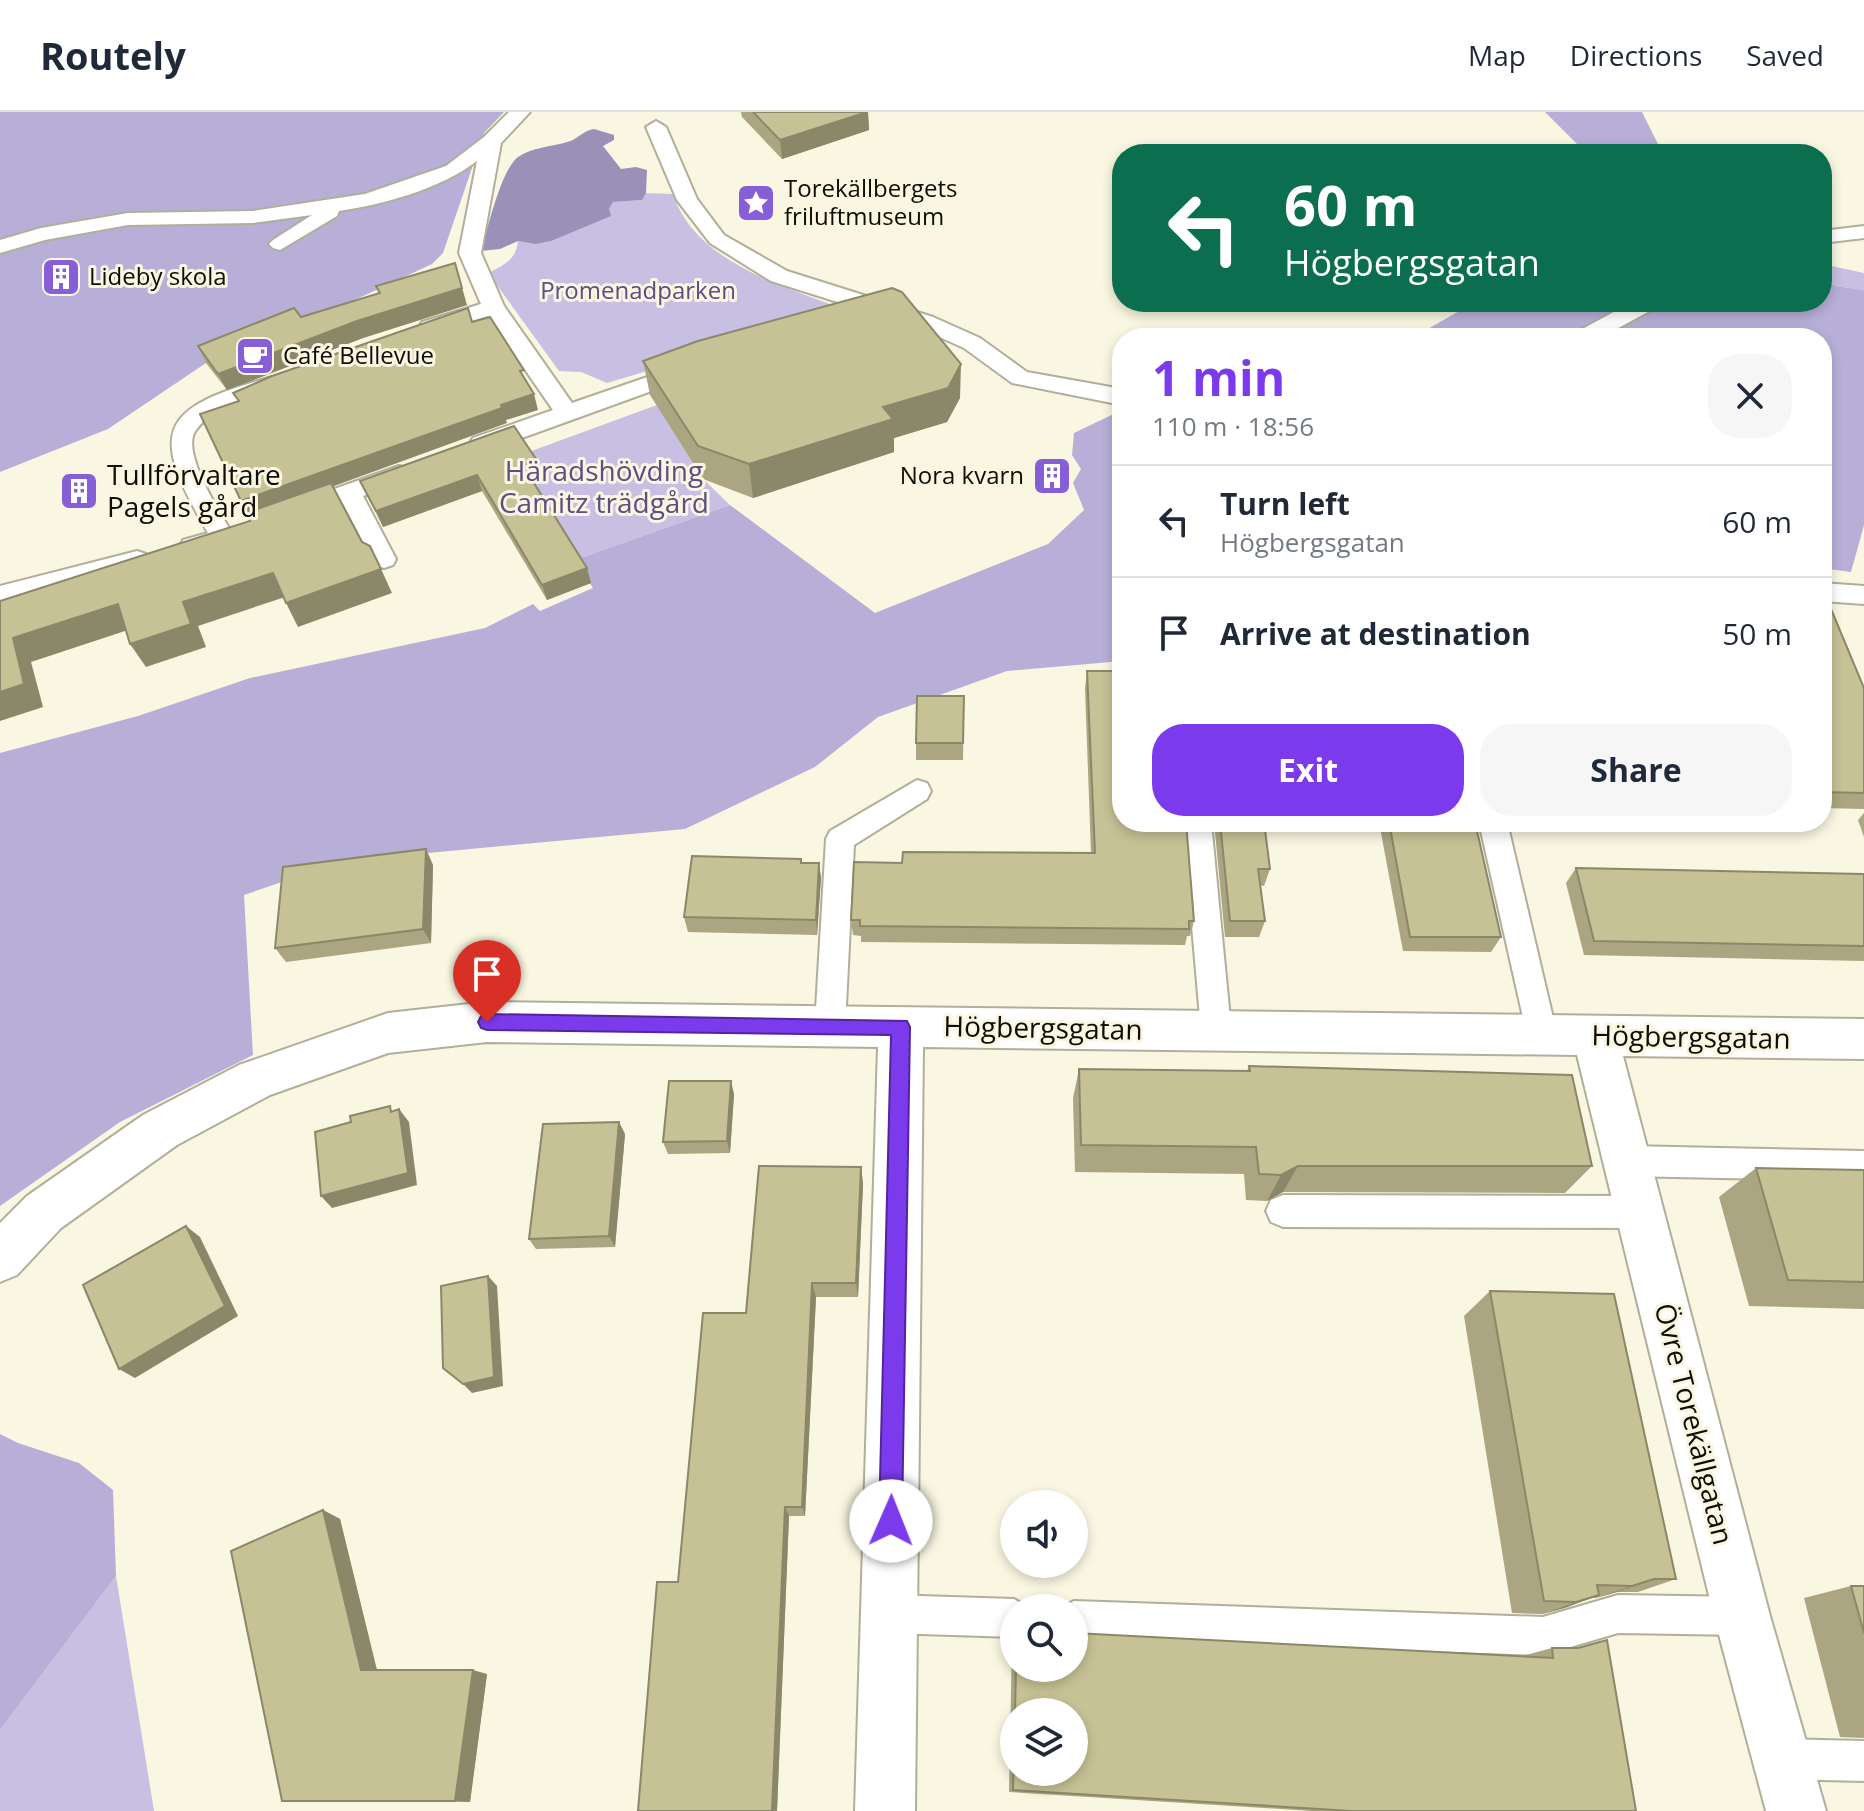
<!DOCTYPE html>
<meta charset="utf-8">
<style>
:root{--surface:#fff;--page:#f6f6f7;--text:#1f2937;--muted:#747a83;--line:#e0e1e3;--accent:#7c3aed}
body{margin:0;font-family:"Open Sans",sans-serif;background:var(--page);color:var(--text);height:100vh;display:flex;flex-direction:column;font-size:30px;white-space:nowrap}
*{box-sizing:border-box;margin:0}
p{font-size:26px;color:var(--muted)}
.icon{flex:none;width:44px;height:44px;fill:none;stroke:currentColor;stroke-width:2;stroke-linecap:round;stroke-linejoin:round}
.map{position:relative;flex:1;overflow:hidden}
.drawer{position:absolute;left:1112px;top:216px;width:720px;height:504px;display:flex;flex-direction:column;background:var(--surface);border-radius:32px;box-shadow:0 4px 12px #0003}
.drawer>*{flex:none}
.hud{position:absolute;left:1112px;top:32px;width:720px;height:168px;border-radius:32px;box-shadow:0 4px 12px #0003;background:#0b6e4f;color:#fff;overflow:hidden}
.buttons{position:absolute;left:1000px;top:1378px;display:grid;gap:16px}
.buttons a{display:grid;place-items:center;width:88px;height:88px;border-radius:50%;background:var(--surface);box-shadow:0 4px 12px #0003;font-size:40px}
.pin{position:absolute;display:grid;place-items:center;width:68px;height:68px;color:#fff;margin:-82px -34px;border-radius:50% 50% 50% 0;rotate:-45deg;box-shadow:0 0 8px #0007}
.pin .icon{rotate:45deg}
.me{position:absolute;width:88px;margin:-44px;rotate:1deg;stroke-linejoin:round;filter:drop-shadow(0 0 6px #0008)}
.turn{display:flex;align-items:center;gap:28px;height:168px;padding:0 40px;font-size:36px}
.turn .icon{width:104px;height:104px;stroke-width:2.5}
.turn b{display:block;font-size:56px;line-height:68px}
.round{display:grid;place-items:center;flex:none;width:84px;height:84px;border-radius:32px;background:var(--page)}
.summary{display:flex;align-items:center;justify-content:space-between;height:136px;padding:0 40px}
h1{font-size:48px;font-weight:700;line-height:60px;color:var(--accent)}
.button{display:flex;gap:16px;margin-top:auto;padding:16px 40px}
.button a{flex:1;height:92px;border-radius:32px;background:var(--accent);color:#fff;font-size:32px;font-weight:700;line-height:92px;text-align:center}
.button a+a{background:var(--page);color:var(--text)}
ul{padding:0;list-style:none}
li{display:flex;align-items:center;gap:24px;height:112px;padding:0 40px;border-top:2px solid var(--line)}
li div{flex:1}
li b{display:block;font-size:30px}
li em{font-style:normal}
header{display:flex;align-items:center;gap:48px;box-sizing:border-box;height:112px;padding:0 40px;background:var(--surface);border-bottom:2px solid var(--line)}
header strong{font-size:38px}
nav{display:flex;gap:44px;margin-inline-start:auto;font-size:28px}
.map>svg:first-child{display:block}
.green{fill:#c8c0e3}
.forest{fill:#b8afd8}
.water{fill:#9a91b9}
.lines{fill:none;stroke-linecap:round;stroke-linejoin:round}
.service-casing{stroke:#b1ae9a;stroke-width:4}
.minor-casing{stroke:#b1ae9a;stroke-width:4}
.service{fill:#fff;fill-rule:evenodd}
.minor{fill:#fff;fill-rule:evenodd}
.wall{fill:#aba681;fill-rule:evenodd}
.shaded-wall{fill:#8b8769}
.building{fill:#c7c196;stroke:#8b8769;stroke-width:2}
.route{fill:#7c3aed;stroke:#51269a;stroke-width:2}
.labels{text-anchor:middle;stroke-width:6;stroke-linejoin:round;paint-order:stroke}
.far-poi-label{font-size:24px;fill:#0e0d06;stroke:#f9f6e1;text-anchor:start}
.far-park-label{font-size:24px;fill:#5c4d84;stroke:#f9f6e1}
.park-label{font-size:28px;fill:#5c4d84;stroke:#f9f6e1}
.poi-label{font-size:28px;fill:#0e0d06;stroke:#f9f6e1;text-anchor:start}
.street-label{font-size:28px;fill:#0e0d06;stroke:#f9f6e1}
</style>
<header>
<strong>Routely</strong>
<nav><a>Map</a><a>Directions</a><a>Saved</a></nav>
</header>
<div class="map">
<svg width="1864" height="1699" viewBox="0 0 1864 1699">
<rect width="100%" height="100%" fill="#f9f6e1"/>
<g class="green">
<path d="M646 81 673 82C696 152 787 175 849 199L607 271 581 260 559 259 488 161C504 153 516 148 518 129L535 132 609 97 613 90 641 88Z"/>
<polygon points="1822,152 1864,161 1864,178 1835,174 1822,166"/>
<polygon points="657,293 703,367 730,393 575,448 527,368 540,363 526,341"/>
<polygon points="116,1464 154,1699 0,1699 0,1618"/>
</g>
<g class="forest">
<polygon points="0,0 504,0 484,21 443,141 432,152 301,213 206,251 108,317 0,360"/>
<polygon points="1545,0 1642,0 1663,42 1587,42"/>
<polygon points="1822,166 1835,174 1864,178 1864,413 1851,460 1822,456 1822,226 1412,226 1475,190 1822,190"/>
<polygon points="1120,299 1122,549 1007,559 878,605 815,655 685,717 343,749 244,783 253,943 120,1010 0,1094 0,641 138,604 250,566 485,516 533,492 540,499 593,476 575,448 730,393 875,501 1048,432 1084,398 1073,371 1081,357 1072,343 1074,321"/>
<polygon points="0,1322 18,1331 79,1351 113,1378 116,1464 0,1618"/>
</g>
<path class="water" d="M594 17 614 23V28L603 34 621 57 636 55 647 58 646 81 642 88 613 90 609 97 611 104 551 129 535 132 518 129 500 137 481 139C488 116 501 58 518 45 532 35 551 35 567 30 577 28 582 19 594 17Z"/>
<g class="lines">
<g class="service-casing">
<g id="service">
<path d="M509 0H530L501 31 481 141 504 194 572 291 685 252 693 254 696 259 693 264 489 338H473L469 332 473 326 553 298 488 204 430 222 422 220 419 215 422 210 481 192 459 141 477 49C440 77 385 92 339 99L337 104 280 138 273 136 269 132 273 128 312 103 253 111 128 113 45 128 0 141V128L41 116 128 101 253 99 365 82 446 54 484 25Z"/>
<polygon points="656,9 666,15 697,87 724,123 787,159 933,205 980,226 1027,260 1122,277 1122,293 1012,271 964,236 917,215 771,169 710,131 677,88 646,15"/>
<polygon points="1864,114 1864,126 1822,131 1822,119"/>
<polygon points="1632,190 1660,190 1657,195 1600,226 1572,226 1575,221"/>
<path d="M272 265 280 267 283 272 280 277C255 286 212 295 196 318 179 340 223 405 235 426L232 432C217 437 198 445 183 440L180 434 183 428 208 421C149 320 156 296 272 265Z"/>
<polygon points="399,354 407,356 411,362 407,368 363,384 396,447 393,453 384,456 375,453 343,392 301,406 292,404 289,398 292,392"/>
<polygon points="137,439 146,442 149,448 146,454 0,492 0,474"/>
<polygon points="1822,471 1864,474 1864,492 1822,489"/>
<polygon points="917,668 927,671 931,679 927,687 854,733 845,914 841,924 830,928 819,924 815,914 826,727 830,719"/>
<polygon points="1183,710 1211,710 1231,917 1227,927 1216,931 1205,927 1201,917"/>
<polygon points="1479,710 1507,710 1557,923 1553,933 1542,937 1531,933 1527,923"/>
<polygon points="1627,1034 1864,1039 1864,1069 1627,1064 1616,1060 1611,1049 1616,1038"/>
<polygon points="1283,1083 1640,1084 1652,1089 1657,1100 1652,1111 1640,1116 1283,1115 1271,1110 1266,1099 1271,1088"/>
<polygon points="889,1483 1014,1487 1029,1496 1014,1496 1014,1525 889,1521 876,1515 870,1502 876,1489"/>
<polygon points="1618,1483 1742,1485 1755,1491 1761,1504 1755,1517 1742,1523 1618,1521 1543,1543 1074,1527 1074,1496 1060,1496 1074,1489 1543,1505"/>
<polygon points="1779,1627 1864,1629 1864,1669 1779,1667 1765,1661 1759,1647 1765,1633"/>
</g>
</g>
<g class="minor-casing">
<polygon id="minor" points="487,890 1864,907 1864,947 1623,944 1770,1504 1826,1699 1766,1699 1714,1504 1577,943 923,935 915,1699 855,1699 878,935 487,930 388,941 270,983 177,1033 61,1116 17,1163 0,1170 0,1111 27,1084 143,1003 239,953 388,901"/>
</g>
<use href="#service" class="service"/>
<use href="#minor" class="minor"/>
</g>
<g class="wall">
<polygon points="741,0 868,0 869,18 782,47 742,5"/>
<polygon points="376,174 467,193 363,226 227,278 206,251 198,234 379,182"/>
<polygon points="643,249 960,286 947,310 894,326 894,340 753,386 703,367 650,283"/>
<polygon points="536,347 540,364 532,367 587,456 591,471 547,488 482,379 383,415 360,369"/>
<polygon points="1822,497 1864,576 1864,697 1822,696"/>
<polygon points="1087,559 1194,809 1190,824 1187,824 1185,833 861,830 861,824 853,823 851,808 902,751 1091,741 1085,577"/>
<polygon points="964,584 963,648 916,648 916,631"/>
<polygon points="1864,701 1864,725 1858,708"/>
<polygon points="1214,710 1264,710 1270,757 1264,774 1260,773 1265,809 1259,825 1225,825"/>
<polygon points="1379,710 1475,710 1501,825 1491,840 1403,839"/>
<polygon points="801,747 802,751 819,751 821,766 817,823 688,820 684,805"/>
<polygon points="433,753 431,831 286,850 275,836"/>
<polygon points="1576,756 1864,762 1864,849 1584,843 1566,771"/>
<polygon points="1249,954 1592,1054 1565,1081 1283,1080 1267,1089 1246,1088 1244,1062 1075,1060 1073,986 1079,957 1247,959"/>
<polygon points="734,982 730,1041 668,1042 663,1030"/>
<polygon points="625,1022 615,1135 536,1137 529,1127"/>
<polygon points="861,1055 863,1072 858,1185 816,1185 805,1404 789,1404 777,1699 638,1699 678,1470 746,1201"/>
<polygon points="1756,1056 1864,1058 1864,1197 1749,1194 1719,1085"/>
<polygon points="1490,1179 1676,1467 1638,1480 1617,1480 1596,1486 1592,1486 1543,1502 1512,1501 1464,1204"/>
<polygon points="323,1398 340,1407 377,1558 487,1562 470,1690 282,1689"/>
<polygon points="1851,1474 1864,1474 1864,1626 1840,1625 1804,1486"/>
<path d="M1014 1523V1556H1074L1522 1544 1552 1536 1636 1699H1312L1009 1680 1012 1528ZM1014 1600H1074L1014 1660Z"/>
</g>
<g class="shaded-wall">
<polygon points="868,0 869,18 782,47 780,28"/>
<polygon points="455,151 467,193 363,226 227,278 218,262"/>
<polygon points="961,252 960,286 947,310 894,326 894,340 753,386 749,352 883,295"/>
<polygon points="534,282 538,298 506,308 507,311 249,405 241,389 501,293"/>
<polygon points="536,347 540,364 527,368 522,352"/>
<polygon points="477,363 482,379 383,415 376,399"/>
<polygon points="587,456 591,471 547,488 542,473"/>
<polygon points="381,457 392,481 298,515 286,491"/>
<polygon points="273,461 285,485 198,514 206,535 146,555 130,532 183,490"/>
<polygon points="118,492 134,516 31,550 43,595 0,609 0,580 13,526"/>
<polygon points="426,737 433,753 431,831 423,817"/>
<polygon points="819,751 821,766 817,823 816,808"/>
<polygon points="731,969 734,982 730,1041 727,1029"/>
<polygon points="399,997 409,1010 417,1073 332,1096 321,1084"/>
<polygon points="619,1010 625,1022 615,1135 609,1124"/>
<polygon points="1298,1054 1283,1080 1267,1089 1281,1063"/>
<polygon points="861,1055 863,1072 858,1185 856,1171"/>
<polygon points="186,1114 200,1125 238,1204 135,1266 119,1257"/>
<polygon points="488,1164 497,1174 503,1274 472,1281 463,1272"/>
<polygon points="812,1171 816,1185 805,1404 802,1395"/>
<polygon points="785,1395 789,1404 777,1699 772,1699"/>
<polygon points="323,1398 340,1407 378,1563 361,1558"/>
<polygon points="1654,1467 1617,1480 1596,1486 1632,1474"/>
<polygon points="1599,1483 1565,1496 1543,1502 1576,1490"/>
<polygon points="473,1558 487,1562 470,1690 455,1689"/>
</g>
<g class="building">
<polygon points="753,0 867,0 780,28"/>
<polygon points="455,151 462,176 357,209 218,262 198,234 294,196 301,205 380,181 376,174"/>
<polygon points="892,176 902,180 961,252 948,276 883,295 893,307 749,352 698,334 643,249 698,229"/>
<polygon points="468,196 472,210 490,205 524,258 520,259 534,282 501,293 502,296 241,389 200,302 239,289 233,281 272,264"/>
<polygon points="514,314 536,347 522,352 587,456 542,473 477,363 376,399 360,369"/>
<polygon points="331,371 362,430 370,434 381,457 286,491 273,461 183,490 191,512 130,532 118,492 13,526 24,572 0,580 0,489 250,409 246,401"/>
<polygon points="1822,497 1831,497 1864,576 1864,681 1822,680"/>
<polygon points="1087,559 1122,559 1122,710 1186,710 1194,809 1189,809 1189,817 860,814 860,808 851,808 854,750 902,751 903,740 1095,741"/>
<polygon points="917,584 964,584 963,631 916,631"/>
<polygon points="1220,710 1264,710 1270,757 1258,757 1265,809 1230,809"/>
<polygon points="1389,710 1475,710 1501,825 1410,825"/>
<polygon points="426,737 423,817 275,836 283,755"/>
<polygon points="692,744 801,747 801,751 819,751 816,808 684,805"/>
<polygon points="1576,756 1864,762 1864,834 1594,829"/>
<polygon points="1249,954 1572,963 1592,1054 1298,1054 1281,1063 1259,1062 1256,1035 1081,1033 1079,957 1250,959"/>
<polygon points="669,969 731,969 727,1029 663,1030"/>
<polygon points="390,994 391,1000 399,997 408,1061 321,1084 315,1020 351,1010 350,1004"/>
<polygon points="619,1010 609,1124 529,1127 543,1012"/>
<polygon points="759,1054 861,1055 856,1171 812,1171 802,1395 785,1395 772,1699 638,1699 657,1470 678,1470 703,1201 746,1201"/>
<polygon points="1756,1056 1864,1058 1864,1170 1788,1168"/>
<polygon points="186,1114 225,1194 119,1257 83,1173"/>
<polygon points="488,1164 494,1265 463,1272 443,1256 441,1174"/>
<polygon points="1490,1179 1614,1182 1676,1467 1654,1467 1632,1474 1597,1473 1599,1483 1576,1490 1544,1489"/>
<polygon points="323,1398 361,1558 473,1558 455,1689 282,1689 231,1439"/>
<polygon points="1851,1474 1864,1474 1864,1521"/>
<polygon points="1074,1521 1553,1546 1552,1536 1578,1536 1607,1528 1636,1699 1352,1699 1013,1678 1014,1646 1014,1660 1074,1660 1074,1600 1015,1600 1016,1556 1074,1556"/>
</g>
<polygon class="route" points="487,902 907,909 910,915 902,1409 899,1417 891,1420 883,1417 879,1409 891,923 487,918 481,916 478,910 481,904"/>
<defs>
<g id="sight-square" transform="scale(2)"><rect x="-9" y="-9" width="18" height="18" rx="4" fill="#865ed8" stroke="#f9f6e1"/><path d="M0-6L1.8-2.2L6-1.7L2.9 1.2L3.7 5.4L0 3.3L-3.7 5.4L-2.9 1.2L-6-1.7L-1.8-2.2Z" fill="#fff"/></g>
<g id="building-square" transform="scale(2)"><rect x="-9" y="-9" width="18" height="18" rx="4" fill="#865ed8" stroke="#f9f6e1"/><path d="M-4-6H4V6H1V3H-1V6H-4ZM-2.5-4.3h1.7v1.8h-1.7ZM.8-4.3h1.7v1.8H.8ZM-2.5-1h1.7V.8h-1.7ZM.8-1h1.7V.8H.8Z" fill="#fff"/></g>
<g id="cafe-square" transform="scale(2)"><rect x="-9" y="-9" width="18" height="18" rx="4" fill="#865ed8" stroke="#f9f6e1"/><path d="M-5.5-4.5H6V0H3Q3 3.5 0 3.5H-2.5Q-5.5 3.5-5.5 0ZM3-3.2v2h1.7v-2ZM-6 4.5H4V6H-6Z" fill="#fff"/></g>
</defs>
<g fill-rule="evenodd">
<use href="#sight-square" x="756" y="91"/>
<use href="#building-square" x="61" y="165"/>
<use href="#cafe-square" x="255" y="244"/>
<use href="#building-square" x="1052" y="364"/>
<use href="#building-square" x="79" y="379"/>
</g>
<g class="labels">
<g class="far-poi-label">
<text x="784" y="85">Torekällbergets<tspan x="784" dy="28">friluftmuseum</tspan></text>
<text x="89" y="173">Lideby skola</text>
<text x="283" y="252">Café Bellevue</text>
<text x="1024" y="372" text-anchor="end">Nora kvarn</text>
</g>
<g class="far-park-label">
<text x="638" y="187">Promenadparken</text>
</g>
<g class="park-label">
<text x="604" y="369">Häradshövding<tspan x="604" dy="32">Camitz trädgård</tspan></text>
</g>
<g class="poi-label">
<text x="107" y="373">Tullförvaltare<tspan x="107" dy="32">Pagels gård</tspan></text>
</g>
<g class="street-label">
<text transform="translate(1043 916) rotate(1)" y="10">Högbergsgatan</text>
<text transform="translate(1691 925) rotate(1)" y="10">Högbergsgatan</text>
<text transform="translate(1694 1312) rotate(76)" y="10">Övre Torekällgatan</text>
</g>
</g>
</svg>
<div class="buttons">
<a><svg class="icon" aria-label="sound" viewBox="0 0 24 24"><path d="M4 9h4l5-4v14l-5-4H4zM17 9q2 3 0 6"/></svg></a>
<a><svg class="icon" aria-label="search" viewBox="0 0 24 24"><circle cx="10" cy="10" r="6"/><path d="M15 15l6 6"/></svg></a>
<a><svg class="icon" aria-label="layers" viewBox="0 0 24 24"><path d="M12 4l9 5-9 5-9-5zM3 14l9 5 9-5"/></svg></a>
</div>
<div class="pin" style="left:487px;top:910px;background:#d93025"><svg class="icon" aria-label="arrive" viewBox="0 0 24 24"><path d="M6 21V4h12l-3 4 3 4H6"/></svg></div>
<svg class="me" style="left:891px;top:1409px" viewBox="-20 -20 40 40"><circle r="19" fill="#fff"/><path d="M0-13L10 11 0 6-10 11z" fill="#7c3aed"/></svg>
<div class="hud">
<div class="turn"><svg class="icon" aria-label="left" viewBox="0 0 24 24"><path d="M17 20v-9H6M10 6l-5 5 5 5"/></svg><div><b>60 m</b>Högbergsgatan</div></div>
</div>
<section class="drawer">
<div class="summary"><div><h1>1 min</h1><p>110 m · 18:56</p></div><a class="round"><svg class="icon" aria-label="close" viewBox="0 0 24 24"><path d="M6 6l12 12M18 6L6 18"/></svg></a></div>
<ul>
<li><svg class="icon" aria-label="left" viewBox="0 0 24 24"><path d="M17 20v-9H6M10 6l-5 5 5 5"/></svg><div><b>Turn left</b><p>Högbergsgatan</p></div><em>60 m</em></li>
<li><svg class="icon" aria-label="arrive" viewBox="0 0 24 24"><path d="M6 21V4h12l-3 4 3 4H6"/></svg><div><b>Arrive at destination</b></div><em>50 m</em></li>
</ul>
<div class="button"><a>Exit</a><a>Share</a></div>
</section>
</div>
